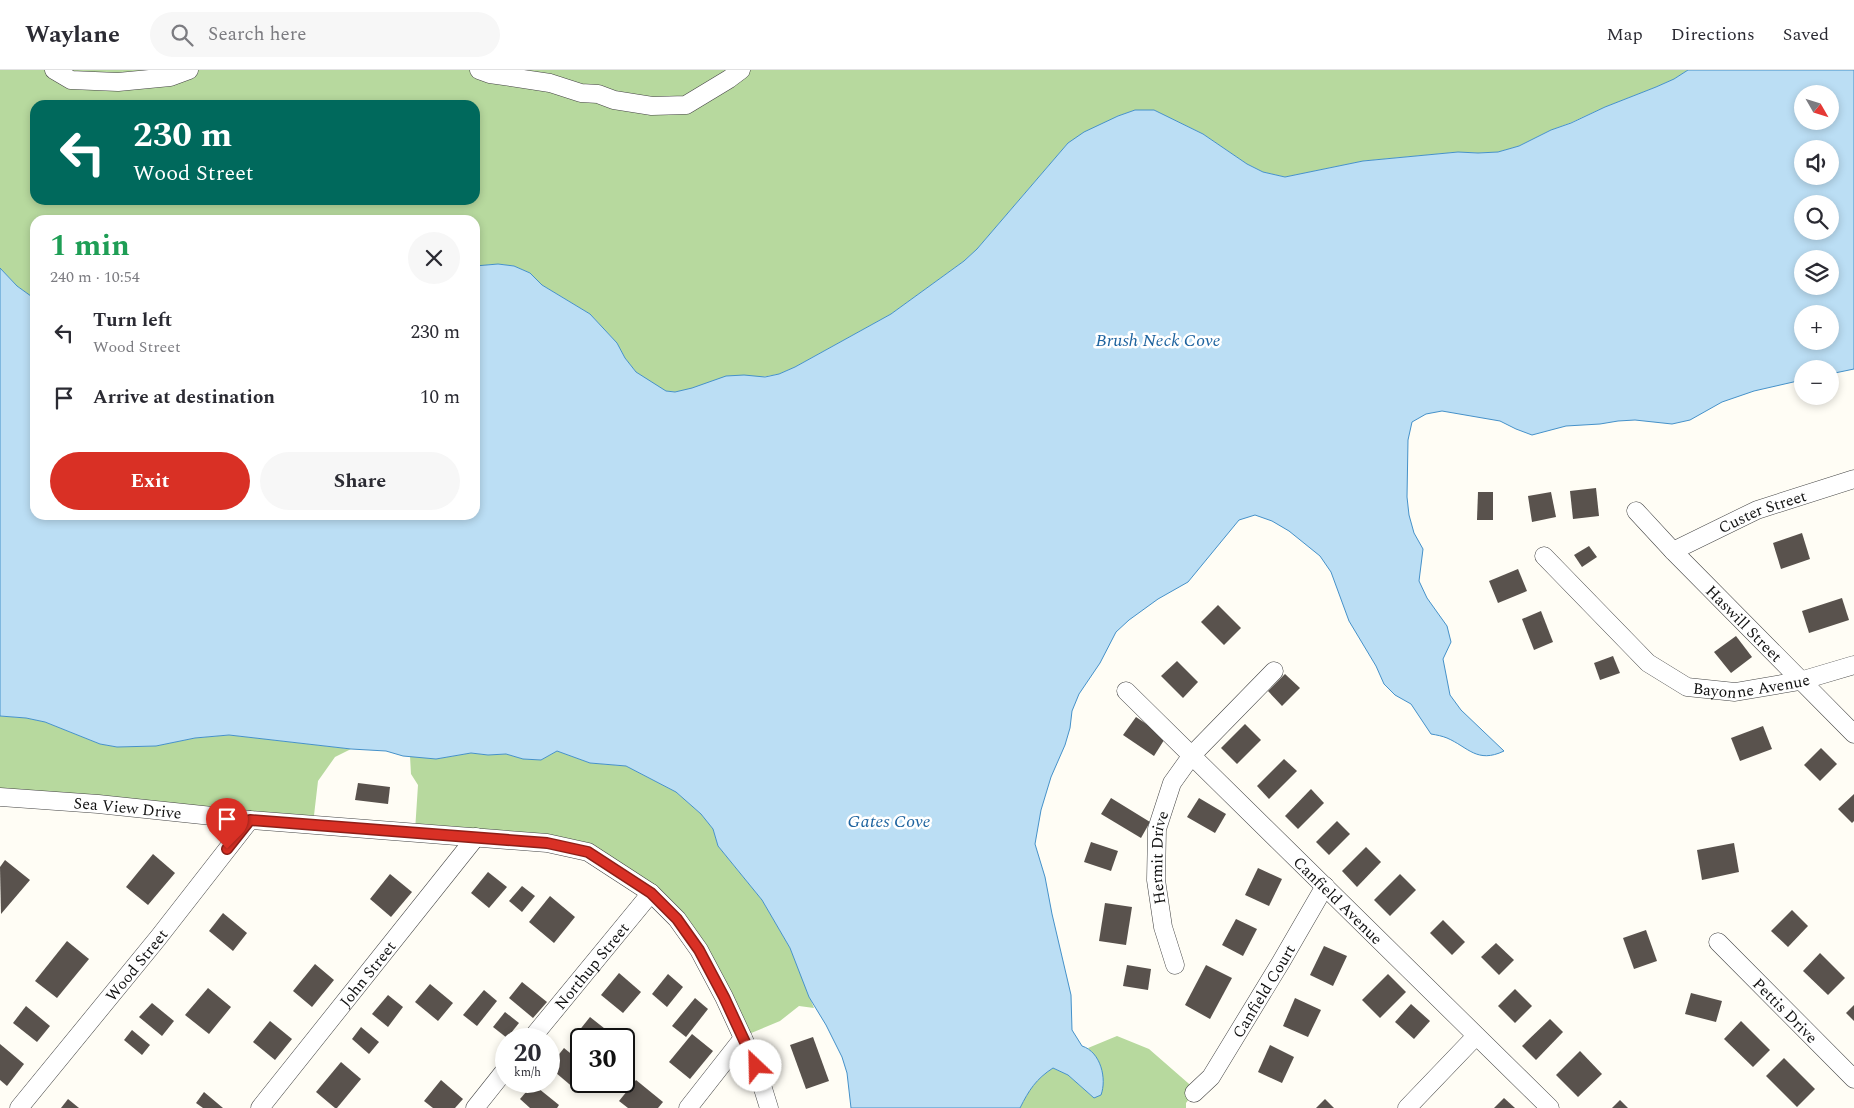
<!DOCTYPE html>
<meta charset="utf-8">
<style>
:root{--surface:#fff;--page:#f7f7f7;--text:#2b2b33;--muted:#7c7c81;--line:#e1e1e2;--accent:#d93025}
body{margin:0;font-family:Spectral,serif;background:var(--page);color:var(--text);height:100vh;display:flex;flex-direction:column;font-size:19px;white-space:nowrap}
*{box-sizing:border-box;margin:0}
p{font-size:16px;color:var(--muted)}
.icon{flex:none;width:28px;height:28px;fill:none;stroke:currentColor;stroke-width:2;stroke-linecap:round;stroke-linejoin:round}
.map{position:relative;flex:1;overflow:hidden}
.sheet{position:absolute;left:30px;top:145px;width:450px;height:305px;display:flex;flex-direction:column;background:var(--surface);border-radius:15px;box-shadow:0 2px 8px #0003}
.sheet>*{flex:none}
.top-card{position:absolute;left:30px;top:30px;width:450px;height:105px;border-radius:15px;box-shadow:0 2px 8px #0003;background:#00695c;color:#fff;overflow:hidden}
.needle{width:32px;rotate:129deg}
.controls{position:absolute;left:1794px;top:15px;display:grid;gap:10px}
.controls a{display:grid;place-items:center;width:45px;height:45px;border-radius:50%;background:var(--surface);box-shadow:0 2px 8px #0003;font-size:25px}
.speed{position:absolute;left:495px;top:958px;display:flex;gap:10px;font-size:25px;font-weight:700;text-align:center}
.speed>*{display:grid;place-content:center;width:65px;height:65px;border-radius:50%;background:var(--surface);box-shadow:0 2px 8px #0003;line-height:1}
.speed small{font-size:12px;font-weight:400}
.speed .limit{border:2px solid #111;border-radius:8px;background:#fff;color:#111}
.pin{position:absolute;display:grid;place-items:center;width:42px;height:42px;color:#fff;margin:-51px -21px;border-radius:50% 50% 50% 0;rotate:-45deg;box-shadow:0 0 5px #0007}
.pin .icon{rotate:45deg}
.me{position:absolute;width:55px;margin:-28px;rotate:336deg;stroke-linejoin:round;filter:drop-shadow(0 0 4px #0008)}
.turn{display:flex;align-items:center;gap:18px;height:105px;padding:0 20px;font-size:22px}
.turn .icon{width:65px;height:65px;stroke-width:2.5}
.turn b{display:block;font-size:35px;line-height:42px}
.round{display:grid;place-items:center;flex:none;width:52px;height:52px;border-radius:26px;background:var(--page)}
.headline{display:flex;align-items:center;justify-content:space-between;height:85px;padding:0 20px}
h1{font-size:30px;font-weight:700;line-height:38px;color:#1e9e55}
.action{display:flex;gap:10px;margin-top:auto;padding:10px 20px}
.action a{flex:1;height:58px;border-radius:30px;background:var(--accent);color:#fff;font-size:20px;font-weight:700;line-height:58px;text-align:center}
.action a+a{background:var(--page);color:var(--text)}
ul{padding:0;list-style:none}
li{display:flex;align-items:center;gap:15px;height:65px;padding:0 20px}
li div{flex:1}
li b{display:block;font-size:19px}
li em{font-style:normal}
header{display:flex;align-items:center;gap:30px;box-sizing:border-box;height:70px;padding:0 25px;background:var(--surface);border-bottom:1px solid var(--line)}
header strong{font-size:24px}
nav{display:flex;gap:28px;margin-inline-start:auto;font-size:18px}
.search{width:350px;height:45px;background:var(--page);display:flex;align-items:center;gap:12px;box-sizing:border-box;padding:0 18px;border-radius:28px;color:var(--muted);font-size:19px}
.map>svg:first-child{display:block}
.forest{fill:#b7d99e;fill-rule:evenodd}
.water{fill:#bbdef4;stroke:#4591c9;fill-rule:evenodd}
.building{fill:#59524d}
.lines{fill:none;stroke-linecap:round;stroke-linejoin:round}
.street-casing{stroke:#444;stroke-width:19}
.street{stroke:#fff;stroke-width:18}
.route-casing{stroke:#8d1f18;stroke-width:12}
.route{stroke:#d93025;stroke-width:9}
.labels{text-anchor:middle;stroke-width:5;stroke-linejoin:round;paint-order:stroke}
.street-label{font-size:16px;fill:#111;stroke:#fff}
.water-label{font-size:18px;font-style:italic;fill:#1d639f;stroke:#fff}
</style>
<header>
<strong>Waylane</strong>
<div class="search"><svg class="icon" aria-label="search" viewBox="0 0 24 24"><circle cx="10" cy="10" r="6"/><path d="M15 15l6 6"/></svg>Search here</div>
<nav><a>Map</a><a>Directions</a><a>Saved</a></nav>
</header>
<div class="map">
<svg width="1854" height="1038" viewBox="0 0 1854 1038">
<rect width="100%" height="100%" fill="#fffdf5"/>
<g class="forest">
<path d="M0 0H1688L1674 9 1656 17 1605 37 1570 53 1551 60 1519 76 1498 82 1478 83 1458 82 1363 91 1285 107 1263 102 1247 94 1203 64 1154 40H1135L1118 46 1068 73 977 179 964 191 891 244 795 297 779 304 675 322 666 321 656 316 636 302 625 288 617 273 590 244 542 215 530 203 514 196 498 194 475 196V150H35V229L17 216 0 198ZM35 35H475V130H35Z"/>
<polygon points="0,646 26,648 45,652 100,674 117,677 156,676 195,668 229,665 351,679 335,687 318,711 313,754 0,728"/>
<polygon points="557,681 590,693 626,696 676,722 701,744 713,759 718,776 762,830 790,878 814,938 799,936 780,951 744,966 679,850 591,783 415,761 418,715 411,704 410,686 436,689 471,683 488,685 506,684 523,689 541,690"/>
<path d="M1117 966 1149 979 1196 1020 1186 1033V1038H1020C1030 1019 1035 1010 1053 998L1068 1005 1094 1028 1099 991 1088 978Z"/>
</g>
<path class="water" d="M1688 0H1854V299L1830 304V299H1802V310L1754 321 1722 332 1690 350 1672 354 1635 350 1618 351 1600 354 1566 356 1532 365 1516 359 1500 351 1442 341 1426 344 1412 352 1408 370 1407 427 1409 445 1414 463 1423 479 1419 511 1427 528 1447 556 1451 572 1443 589 1450 625 1461 640 1504 681C1477 694 1468 677 1447 668 1442 666 1437 665 1431 664L1411 634 1395 625 1384 614 1376 596 1349 551 1331 502 1320 486 1289 461 1272 451 1255 445 1239 450 1188 512 1158 529 1129 550 1116 562 1100 593 1079 624 1072 641 1070 658 1065 675 1051 707 1041 740 1035 774 1045 807 1052 844 1071 925 1072 960 1082 976C1101 982 1107 1009 1101 1025L1094 1028 1068 1005 1053 998C1036 1009 1029 1020 1020 1038H851L847 1003 842 987 826 955 809 927 790 878 762 830 718 776 713 759 701 744 676 722 626 696 590 693 557 681 541 690 523 689 506 684 488 685 471 683 436 689 403 686 386 681 351 679 229 665 195 668 156 676 117 677 100 674 45 652 26 648 0 646V198L17 216 35 229V445H475V196L498 194 514 196 530 203 542 215 590 244 617 273 625 288 636 302 666 321 675 322 692 318 726 306 744 305 765 307 779 304 795 297 891 244 964 191 977 179 1068 73 1084 62 1118 46 1135 40H1154L1203 64 1247 94 1263 102 1285 107 1363 91 1458 82 1478 83 1498 82 1519 76 1551 60 1571 53 1605 37 1656 17 1674 9ZM1802 24H1830V51H1802ZM1802 79H1830V106H1802ZM1802 134H1830V161H1802ZM1802 189H1830V216H1802ZM1802 244H1830V271H1802Z"/>
<g class="building">
<polygon points="1596,418 1599,446 1573,449 1570,421"/>
<polygon points="1478,422 1493,422 1493,450 1477,450"/>
<polygon points="1551,422 1556,447 1532,452 1528,426"/>
<polygon points="1802,463 1810,489 1781,499 1773,473"/>
<polygon points="1589,476 1597,487 1582,497 1574,485"/>
<polygon points="1518,499 1527,521 1498,533 1489,511"/>
<polygon points="1842,528 1849,550 1809,563 1802,541"/>
<polygon points="1218,535 1241,558 1224,575 1201,552"/>
<polygon points="1541,541 1553,572 1534,580 1522,549"/>
<polygon points="1736,566 1752,587 1731,603 1714,582"/>
<polygon points="1613,586 1620,603 1600,610 1594,593"/>
<polygon points="1177,591 1198,612 1183,628 1161,606"/>
<polygon points="1285,604 1300,618 1282,636 1268,621"/>
<polygon points="1136,647 1166,667 1154,686 1123,665"/>
<polygon points="1245,654 1261,670 1237,694 1221,678"/>
<polygon points="1763,656 1772,679 1740,691 1731,668"/>
<polygon points="1821,678 1837,694 1820,711 1804,695"/>
<polygon points="1284,689 1297,701 1269,729 1257,716"/>
<polygon points="358,713 390,717 388,734 355,730"/>
<polygon points="1311,719 1324,733 1298,759 1285,746"/>
<polygon points="1854,724 1854,751 1852,753 1838,739"/>
<polygon points="1111,728 1150,752 1141,768 1101,744"/>
<polygon points="1199,728 1226,744 1215,763 1187,747"/>
<polygon points="1337,751 1350,764 1329,785 1316,772"/>
<polygon points="1091,772 1118,781 1111,801 1084,792"/>
<polygon points="1734,773 1739,802 1702,810 1697,780"/>
<polygon points="1366,777 1381,792 1357,817 1342,801"/>
<polygon points="153,784 175,803 148,835 126,817"/>
<polygon points="5,790 30,810 1,844 0,797"/>
<polygon points="1258,798 1282,809 1269,836 1245,825"/>
<polygon points="488,802 507,817 489,838 471,823"/>
<polygon points="390,804 412,822 391,847 370,829"/>
<polygon points="1400,804 1416,820 1390,846 1374,830"/>
<polygon points="522,816 535,826 522,842 509,831"/>
<polygon points="550,826 575,847 554,873 529,852"/>
<polygon points="1105,833 1132,837 1126,875 1099,871"/>
<polygon points="1792,840 1808,856 1788,877 1771,861"/>
<polygon points="223,843 247,863 233,881 209,861"/>
<polygon points="1236,849 1257,859 1243,886 1222,875"/>
<polygon points="1443,850 1465,872 1452,885 1430,863"/>
<polygon points="1646,860 1657,891 1634,899 1623,868"/>
<polygon points="67,871 89,889 57,928 35,911"/>
<polygon points="1496,873 1514,890 1499,905 1481,887"/>
<polygon points="1324,876 1347,886 1333,916 1310,905"/>
<polygon points="1820,883 1845,908 1828,925 1803,901"/>
<polygon points="315,894 334,910 312,937 293,921"/>
<polygon points="1127,895 1151,899 1148,920 1123,916"/>
<polygon points="1206,895 1232,908 1210,949 1185,935"/>
<polygon points="619,903 641,922 623,943 601,925"/>
<polygon points="668,904 683,917 667,937 652,924"/>
<polygon points="1388,904 1406,922 1380,948 1362,930"/>
<polygon points="522,912 547,932 533,948 509,928"/>
<polygon points="430,914 453,933 438,951 415,932"/>
<polygon points="208,918 231,937 209,964 185,945"/>
<polygon points="1515,919 1532,936 1515,953 1498,936"/>
<polygon points="484,920 497,931 477,956 463,945"/>
<polygon points="1691,923 1722,931 1716,952 1685,944"/>
<polygon points="388,925 403,937 388,957 372,944"/>
<polygon points="695,928 708,939 686,967 672,956"/>
<polygon points="1295,928 1321,940 1308,967 1283,956"/>
<polygon points="152,933 174,951 162,966 139,947"/>
<polygon points="1411,934 1430,951 1414,969 1395,952"/>
<polygon points="1854,935 1854,951 1846,943"/>
<polygon points="26,936 50,956 37,972 13,953"/>
<polygon points="505,942 519,953 507,968 493,957"/>
<polygon points="590,947 614,966 612,969 581,969 581,973 574,967"/>
<polygon points="1550,949 1563,962 1536,990 1522,976"/>
<polygon points="270,951 292,969 275,990 253,972"/>
<polygon points="1741,951 1770,980 1753,997 1724,969"/>
<polygon points="361,957 379,972 369,984 352,969"/>
<polygon points="132,960 150,975 142,985 124,970"/>
<polygon points="692,964 713,981 690,1009 669,992"/>
<polygon points="813,967 829,1011 806,1019 790,975"/>
<polygon points="0,974 24,994 7,1016 0,1010"/>
<polygon points="1270,975 1294,987 1282,1013 1258,1002"/>
<polygon points="564,978 581,992 581,1011 575,1019 549,997"/>
<polygon points="1580,981 1602,1004 1578,1027 1556,1005"/>
<polygon points="1784,988 1815,1019 1797,1037 1766,1006"/>
<polygon points="341,992 361,1009 337,1038 335,1038 316,1022"/>
<polygon points="441,1010 463,1029 455,1038 433,1038 424,1031"/>
<polygon points="636,1010 663,1032 658,1038 628,1038 619,1031"/>
<polygon points="533,1014 559,1035 557,1038 530,1038 520,1029"/>
<polygon points="204,1022 223,1038 203,1038 196,1033"/>
<polygon points="1504,1028 1515,1038 1494,1038"/>
<polygon points="68,1029 79,1038 61,1038"/>
<polygon points="1325,1029 1334,1038 1316,1038"/>
<polygon points="1620,1030 1628,1038 1612,1038"/>
</g>
<g class="lines">
<g class="street-casing">
<g id="street">
<polyline points="54,0 71,10 118,12 170,7 189,0"/>
<polyline points="479,0 490,4 550,13 581,23 598,24 614,30 652,36 686,35 729,9 741,0"/>
<path id="s1" d="M1636 441 1673 481 1854 664"/>
<path id="s2" d="M1673 481 1757 440 1854 409"/>
<path id="s3" d="M1544 486 1648 593 1687 617 1735 622 1800 611 1854 595"/>
<path id="s4" d="M1126 621 1550 1038"/>
<path id="s5" d="M0 727 98 734 250 750 547 773 588 782 651 823 677 849 699 880 724 927 756 996 769 1038"/>
<path id="s6" d="M1718 872 1854 1009"/>
<path id="s7" d="M1175 895 1163 857 1156 810 1157 759 1172 713 1192 685 1274 601"/>
<path id="s8" d="M531 969 651 823"/>
<path id="s9" d="M1194 1023 1211 1007 1281 892 1325 816"/>
<path id="s10" d="M19 1038 158 868 250 750"/>
<path id="s11" d="M260 1038 476 767"/>
<polyline points="475,1038 506,999"/>
<polyline points="688,1038 743,968"/>
<polyline points="1407,1038 1476,966"/>
</g>
</g>
<use href="#street" class="street"/>
</g>
<g class="lines">
<g class="route-casing">
<polyline id="route" points="227,779 250,750 547,773 588,782 651,823 677,849 699,880 724,927 756,996"/>
</g>
<use href="#route" class="route"/>
</g>
<g class="labels">
<g class="street-label">
<text dy="6" stroke="none"><textPath href="#s2" startOffset="98">Custer Street</textPath></text>
<text dy="6" stroke="none"><textPath href="#s1" startOffset="156">Haswill Street</textPath></text>
<text dy="6" stroke="none"><textPath href="#s3" startOffset="260">Bayonne Avenue</textPath></text>
<text dy="6" stroke="none"><textPath href="#s5" startOffset="128">Sea View Drive</textPath></text>
<text dy="6" stroke="none"><textPath href="#s7" startOffset="110">Hermit Drive</textPath></text>
<text dy="6" stroke="none"><textPath href="#s4" startOffset="298">Canfield Avenue</textPath></text>
<text dy="6" stroke="none"><textPath href="#s10" startOffset="185">Wood Street</textPath></text>
<text dy="6" stroke="none"><textPath href="#s8" startOffset="95">Northup Street</textPath></text>
<text dy="6" stroke="none"><textPath href="#s11" startOffset="172">John Street</textPath></text>
<text dy="6" stroke="none"><textPath href="#s9" startOffset="124">Canfield Court</textPath></text>
<text dy="6" stroke="none"><textPath href="#s6" startOffset="96">Pettis Drive</textPath></text>
</g>
<g class="water-label">
<text x="1158" y="276">Brush Neck Cove</text>
<text x="889" y="757">Gates Cove</text>
</g>
</g>
</svg>
<div class="controls">
<a><svg class="needle" viewBox="-14 -14 28 28"><path d="M0-13l5 13h-10z" fill="#e53935"/><path d="M0 13l5-13h-10z" fill="#7c7c81"/></svg></a>
<a><svg class="icon" aria-label="sound" viewBox="0 0 24 24"><path d="M4 9h4l5-4v14l-5-4H4zM17 9q2 3 0 6"/></svg></a>
<a><svg class="icon" aria-label="search" viewBox="0 0 24 24"><circle cx="10" cy="10" r="6"/><path d="M15 15l6 6"/></svg></a>
<a><svg class="icon" aria-label="layers" viewBox="0 0 24 24"><path d="M12 4l9 5-9 5-9-5zM3 14l9 5 9-5"/></svg></a>
<a>+</a>
<a>−</a>
</div>
<div class="speed"><div>20<small>km/h</small></div><div class="limit">30</div></div>
<div class="pin" style="left:227px;top:779px;background:#d93025"><svg class="icon" aria-label="arrive" viewBox="0 0 24 24"><path d="M6 21V4h12l-3 4 3 4H6"/></svg></div>
<svg class="me" style="left:756px;top:996px" viewBox="-20 -20 40 40"><circle r="19" fill="#fff"/><path d="M0-13L10 11 0 6-10 11z" fill="#d93025"/></svg>
<div class="top-card">
<div class="turn"><svg class="icon" aria-label="left" viewBox="0 0 24 24"><path d="M17 20v-9H6M10 6l-5 5 5 5"/></svg><div><b>230 m</b>Wood Street</div></div>
</div>
<section class="sheet">
<div class="headline"><div><h1>1 min</h1><p>240 m · 10:54</p></div><a class="round"><svg class="icon" aria-label="close" viewBox="0 0 24 24"><path d="M6 6l12 12M18 6L6 18"/></svg></a></div>
<ul>
<li><svg class="icon" aria-label="left" viewBox="0 0 24 24"><path d="M17 20v-9H6M10 6l-5 5 5 5"/></svg><div><b>Turn left</b><p>Wood Street</p></div><em>230 m</em></li>
<li><svg class="icon" aria-label="arrive" viewBox="0 0 24 24"><path d="M6 21V4h12l-3 4 3 4H6"/></svg><div><b>Arrive at destination</b></div><em>10 m</em></li>
</ul>
<div class="action"><a>Exit</a><a>Share</a></div>
</section>
</div>
